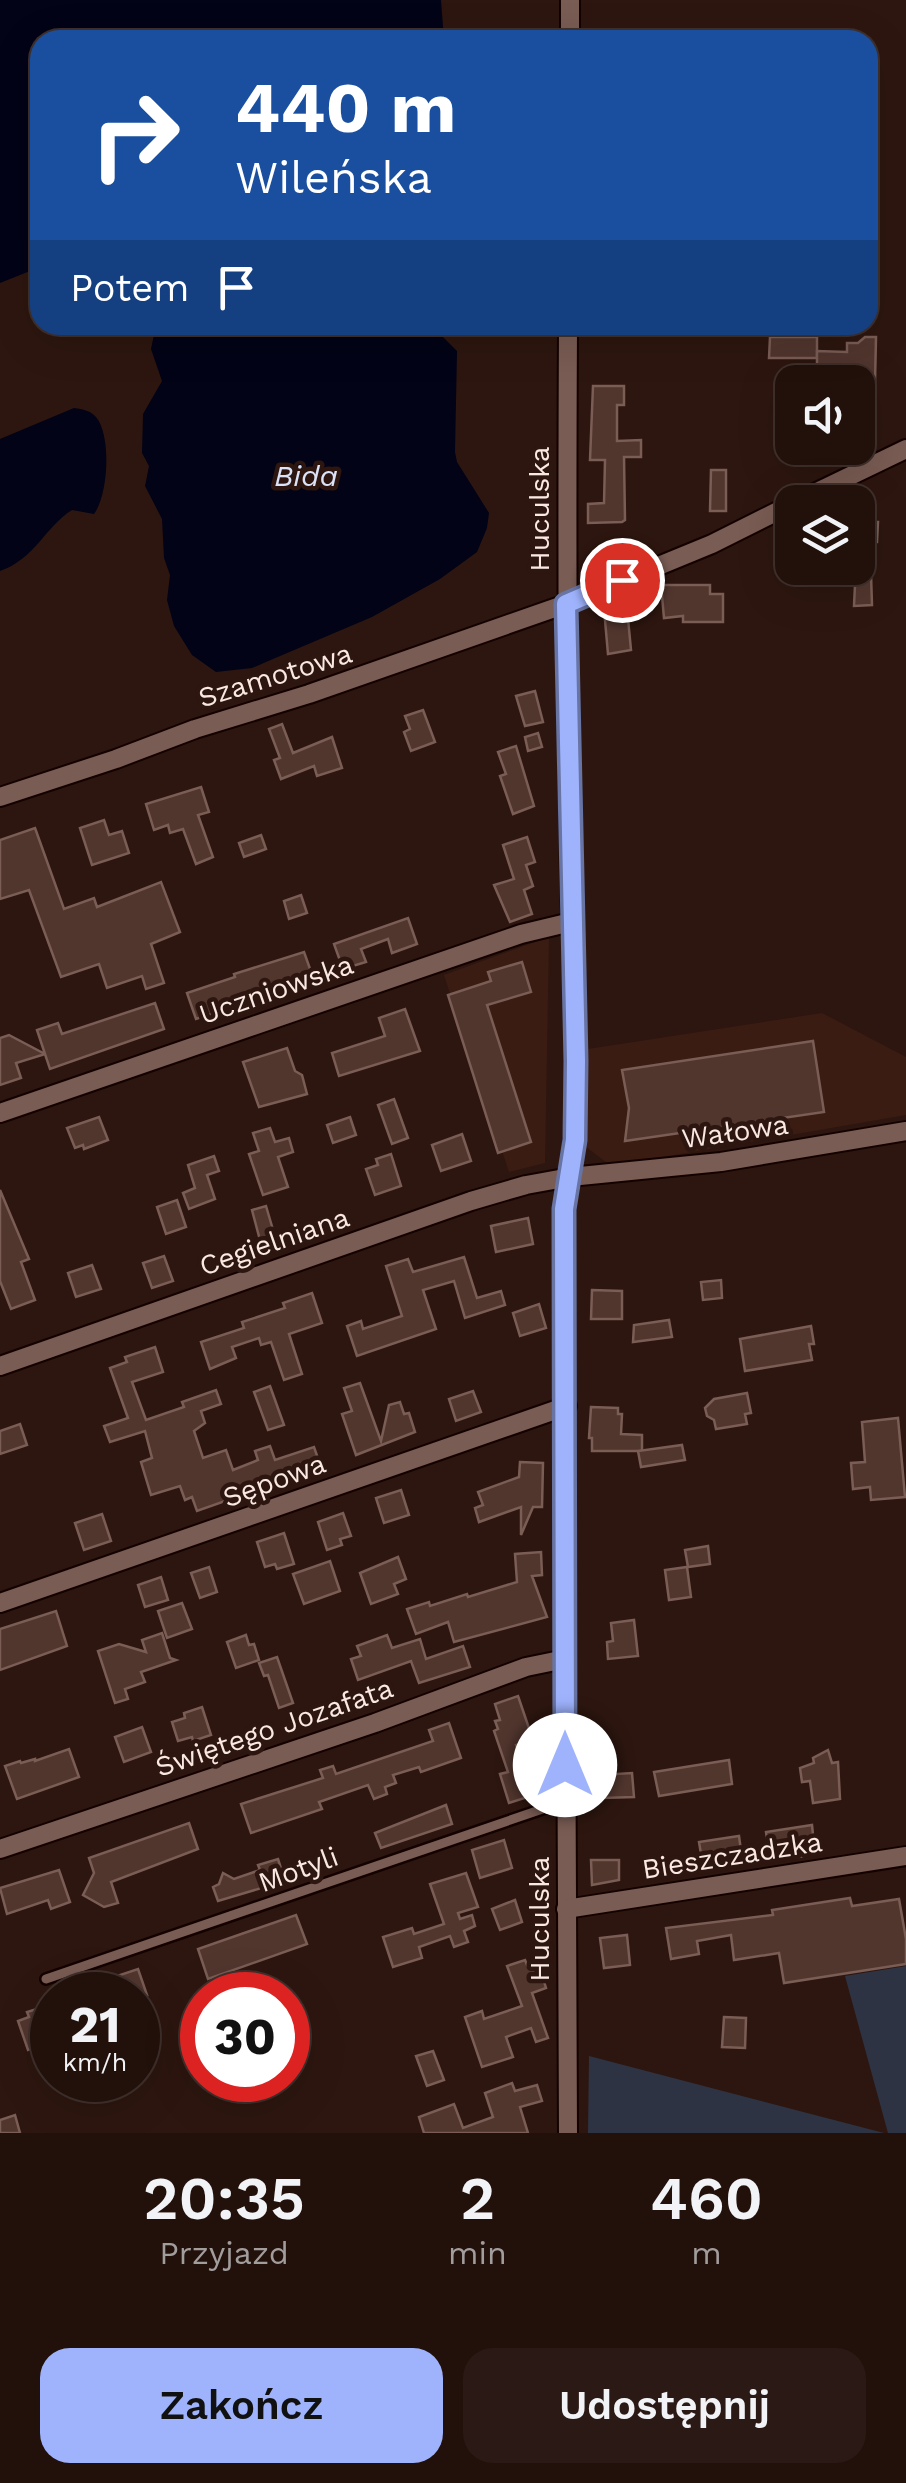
<!DOCTYPE html>
<html lang="pl">
<meta charset="utf-8">
<style>
:root{--surface:#22100b;--page:#2a1914;--text:#f1f3f6;--muted:#a29d9d;--line:#3f302c;--accent:#9fb3fd}
body{margin:0;font-family:"Work Sans",sans-serif;background:var(--page);color:var(--text);height:100vh;display:flex;flex-direction:column;font-size:38px;white-space:nowrap}
*{box-sizing:border-box;margin:0}
p{font-size:32px;color:var(--muted)}
.icon{flex:none;width:55px;height:55px;fill:none;stroke:currentColor;stroke-width:2;stroke-linecap:round;stroke-linejoin:round}
.map{position:relative;height:2133px;overflow:hidden}
.details{display:flex;flex-direction:column;background:var(--surface);flex:1}
.details>*{flex:none}
.guide{position:absolute;left:30px;top:30px;width:848px;height:305px;border-radius:30px;box-shadow:0 10px 40px #0002,0 0 0 2px var(--line);background:#1a4fa0;color:#fff;overflow:hidden}
.buttons{position:absolute;left:775px;top:365px;display:grid;gap:20px}
.buttons a{display:grid;place-items:center;width:100px;height:100px;border-radius:20px;background:var(--surface);box-shadow:0 10px 40px #0002,0 0 0 2px var(--line);font-size:50px}
.speed{position:absolute;left:30px;top:1972px;display:flex;gap:20px;font-size:50px;font-weight:700;text-align:center}
.speed>*{display:grid;place-content:center;width:130px;height:130px;border-radius:50%;background:var(--surface);box-shadow:0 10px 40px #0002,0 0 0 2px var(--line);line-height:1}
.speed small{font-size:25px;font-weight:400}
.speed .limit{border:15px solid #d22;background:#fff;color:#111}
.pin{position:absolute;display:grid;place-items:center;width:85px;height:85px;color:#fff;margin:-42px;border:5px solid #fff;border-radius:50%;box-shadow:0 2px 10px #0007}
.me{position:absolute;width:110px;margin:-55px;rotate:0deg;stroke-linejoin:round;filter:drop-shadow(0 0 8px #0008)}
.turn{display:flex;align-items:center;gap:35px;height:210px;padding:0 40px;font-size:45px}
.turn .icon{width:130px;height:130px;stroke-width:2.5}
.turn b{display:block;font-size:70px;line-height:85px}
.then{display:flex;align-items:center;height:95px;padding:0 40px;background:#0003;gap:20px;font-size:38px}
.eta{display:flex;justify-content:space-evenly;align-items:center;height:170px;text-align:center}
.eta b{font-size:60px;font-weight:600;line-height:70px}
.button{display:flex;gap:20px;margin-top:auto;padding:20px 40px}
.button a{flex:1;height:115px;border-radius:30px;background:var(--accent);color:#111;font-size:40px;font-weight:600;line-height:115px;text-align:center}
.button a+a{background:var(--page);color:var(--text)}
.map>svg:first-child{display:block}
.built{fill:#3a1c13}
.green{fill:#2e3343}
.water{fill:#020316}
.building{fill:#51362e;stroke:#7a5d55;stroke-width:2.5}
.lines{fill:none;stroke-linecap:round;stroke-linejoin:round}
.lane-casing{stroke:#140200;stroke-width:14}
.street-casing{stroke:#140200;stroke-width:22}
.lane{stroke:#795c53;stroke-width:9}
.street{stroke:#795c53;stroke-width:18}
.route-casing{stroke:#6774a4;stroke-width:25}
.route{stroke:#9fb3fd;stroke-width:18}
.labels{text-anchor:middle;stroke-width:9;stroke-linejoin:round;paint-order:stroke}
.street-label{font-size:28px;fill:#fae8e3;stroke:#2d160f}
.water-label{font-size:30px;font-style:italic;fill:#dce3f9;stroke:#2d160f}
</style>
<div class="map">
<svg width="906" height="2133" viewBox="0 0 906 2133">
<rect width="100%" height="100%" fill="#2d160f"/>
<g class="built">
<polygon points="549,937 545,1163 509,1172 444,975"/>
<polygon points="822,1013 906,1057 906,1115 611,1166 585,1146 588,1049"/>
</g>
<g class="green">
<polygon points="906,1966 906,2133 888,2133 845,1976"/>
<polygon points="589,2056 884,2133 588,2133"/>
</g>
<g class="water">
<polygon points="0,0 441,0 444,40 40,40 40,267 0,283"/>
<polygon points="156,325 431,325 457,351 455,452 457,462 489,513 487,528 477,552 440,579 372,617 273,659 252,668 216,672 192,655 174,626 167,600 170,575 164,558 162,519 145,486 149,466 142,453 143,414 162,381 151,349"/>
<path d="M74 408C83 409 91 411 96 417 112 436 108 496 94 514L72 510C45 527 35 559 0 571V439Z"/>
</g>
<g class="building">
<polygon points="770,337 817,337 817,358 769,358"/>
<polygon points="865,337 876,337 875,383 817,382 817,351 847,352 847,343 858,343"/>
<polygon points="593,386 624,386 624,405 617,405 617,441 641,440 641,457 624,457 625,520 622,522 588,523 588,504 604,503 605,460 590,460"/>
<polygon points="711,470 726,470 726,511 710,511"/>
<polygon points="858,522 878,522 877,542 870,542 872,605 854,606"/>
<polygon points="661,585 710,585 710,594 723,594 723,622 683,622 683,616 664,618"/>
<polygon points="627,608 631,650 608,654 604,609"/>
<polygon points="535,691 543,722 525,726 516,696"/>
<polygon points="423,710 435,742 411,751 404,732 410,729 405,716"/>
<polygon points="282,724 293,753 332,737 342,768 317,776 314,766 281,779 274,760 280,758 269,729"/>
<polygon points="538,733 542,747 528,751 525,737"/>
<polygon points="516,746 534,806 513,814 500,776 506,774 498,752"/>
<polygon points="201,787 209,812 198,815 213,857 196,864 183,829 170,833 168,825 154,830 146,804"/>
<polygon points="104,820 109,835 122,831 129,853 92,865 80,828"/>
<polygon points="35,828 64,909 94,898 97,907 161,882 180,932 151,944 164,983 146,989 142,976 107,988 99,964 61,977 29,890 0,899 0,840"/>
<polygon points="261,835 266,849 244,857 239,843"/>
<polygon points="527,837 535,862 526,865 533,886 524,890 532,914 510,922 494,885 514,879 503,845"/>
<polygon points="301,895 307,913 289,919 284,901"/>
<polygon points="408,918 417,944 392,953 388,939 361,949 366,962 343,969 334,944"/>
<polygon points="304,952 314,980 196,1019 187,993 235,977 234,974"/>
<polygon points="522,962 531,992 487,1005 531,1142 498,1153 448,995 491,981 488,972"/>
<polygon points="155,1003 164,1029 50,1069 45,1054 16,1063 21,1078 0,1085 0,1038 9,1035 45,1054 37,1030 58,1023 62,1034"/>
<polygon points="405,1009 420,1051 339,1076 332,1053 385,1036 379,1018"/>
<polygon points="813,1041 824,1112 625,1141 629,1108 622,1070"/>
<polygon points="287,1048 295,1071 302,1075 307,1094 259,1107 243,1062"/>
<polygon points="394,1099 408,1138 392,1144 378,1105"/>
<polygon points="99,1117 108,1140 84,1149 83,1145 75,1148 67,1128"/>
<polygon points="350,1117 356,1135 333,1143 327,1125"/>
<polygon points="270,1128 275,1142 289,1138 293,1152 278,1157 288,1187 263,1195 249,1154 259,1151 253,1133"/>
<polygon points="462,1134 471,1161 441,1171 432,1145"/>
<polygon points="391,1154 401,1186 375,1195 366,1169 378,1165 376,1159"/>
<polygon points="214,1156 219,1171 207,1175 215,1199 189,1209 183,1193 195,1188 188,1165"/>
<polygon points="0,1190 29,1259 21,1262 35,1300 11,1309 0,1281"/>
<polygon points="177,1200 186,1227 166,1234 157,1207"/>
<polygon points="266,1206 276,1240 261,1244 252,1210"/>
<polygon points="528,1218 533,1244 496,1252 491,1226"/>
<polygon points="164,1256 173,1281 152,1288 143,1263"/>
<polygon points="464,1257 477,1298 501,1291 505,1305 465,1318 454,1281 423,1290 436,1329 357,1356 347,1326 361,1321 363,1329 402,1316 386,1266 408,1259 413,1272"/>
<polygon points="92,1265 101,1289 76,1297 68,1273"/>
<polygon points="721,1280 722,1298 703,1300 701,1282"/>
<polygon points="592,1290 622,1291 622,1319 591,1319"/>
<polygon points="312,1293 322,1323 289,1334 302,1374 284,1380 271,1342 261,1345 259,1338 232,1347 236,1358 210,1369 201,1342 244,1328 242,1322 285,1308 283,1303"/>
<polygon points="539,1304 546,1328 520,1336 513,1313"/>
<polygon points="669,1320 672,1337 633,1342 634,1325"/>
<polygon points="811,1326 814,1344 809,1344 812,1360 745,1371 740,1339"/>
<polygon points="155,1347 163,1372 132,1382 146,1420 184,1407 182,1402 216,1390 221,1404 201,1411 205,1423 194,1431 203,1458 226,1450 233,1470 258,1460 255,1451 270,1446 275,1460 314,1447 321,1467 197,1511 192,1497 185,1500 180,1486 151,1495 141,1462 152,1458 145,1431 110,1442 104,1426 128,1418 110,1368 127,1362 125,1357"/>
<polygon points="360,1383 381,1441 389,1405 400,1402 404,1414 409,1413 415,1432 356,1455 342,1414 352,1411 344,1388"/>
<polygon points="270,1386 284,1425 268,1430 254,1392"/>
<polygon points="473,1391 481,1412 456,1421 449,1399"/>
<polygon points="747,1393 751,1413 745,1414 747,1424 716,1429 714,1420 707,1416 705,1408 714,1399"/>
<polygon points="591,1407 618,1408 618,1414 622,1414 621,1434 642,1435 642,1451 592,1451 592,1438 589,1438"/>
<polygon points="898,1418 905,1497 871,1500 870,1487 853,1489 851,1463 865,1462 862,1422"/>
<polygon points="20,1424 27,1445 0,1454 0,1431"/>
<polygon points="682,1445 685,1460 641,1467 638,1451"/>
<polygon points="520,1462 543,1463 542,1507 533,1507 521,1535 521,1507 479,1522 475,1508 483,1505 478,1492 519,1477"/>
<polygon points="401,1490 409,1515 384,1523 376,1498"/>
<polygon points="343,1513 351,1536 340,1539 342,1545 327,1550 318,1522"/>
<polygon points="102,1514 111,1541 84,1550 75,1523"/>
<polygon points="284,1533 294,1564 277,1569 275,1564 265,1567 257,1542"/>
<polygon points="708,1546 710,1564 688,1567 685,1550"/>
<polygon points="541,1552 542,1575 532,1576 547,1617 454,1642 448,1622 416,1634 407,1609 429,1602 430,1606 467,1594 468,1597 517,1582 515,1554"/>
<polygon points="398,1557 406,1579 394,1584 398,1594 371,1604 360,1573"/>
<polygon points="330,1561 340,1591 304,1604 293,1574"/>
<polygon points="209,1567 217,1592 200,1598 191,1573"/>
<polygon points="687,1567 691,1597 669,1600 665,1570"/>
<polygon points="161,1577 168,1600 145,1607 138,1585"/>
<polygon points="182,1603 192,1629 167,1638 158,1611"/>
<polygon points="56,1611 67,1646 0,1670 0,1629"/>
<polygon points="634,1620 638,1656 608,1659 607,1642 613,1641 611,1623"/>
<polygon points="162,1633 170,1658 176,1660 141,1672 145,1682 125,1689 128,1699 115,1703 98,1651 119,1644 146,1652 142,1640"/>
<polygon points="246,1635 249,1645 254,1644 259,1660 236,1668 227,1642"/>
<polygon points="387,1635 392,1648 420,1639 426,1659 463,1646 470,1667 419,1683 411,1661 358,1680 351,1659 361,1656 357,1646"/>
<polygon points="277,1657 293,1703 279,1708 268,1675 264,1676 259,1663"/>
<polygon points="518,1696 533,1740 516,1745 531,1796 509,1803 500,1774 508,1772 494,1731 498,1729 495,1721 500,1720 495,1704"/>
<polygon points="202,1707 211,1735 193,1741 192,1737 178,1741 172,1722 185,1718 184,1713"/>
<polygon points="449,1723 461,1758 421,1772 419,1767 393,1775 396,1783 385,1787 387,1794 374,1799 368,1785 319,1802 322,1809 251,1833 241,1804 323,1778 320,1770 333,1766 336,1774 433,1741 429,1730"/>
<polygon points="142,1727 151,1752 124,1762 115,1737"/>
<polygon points="69,1749 79,1777 17,1799 5,1766 20,1761 21,1763 35,1759 35,1761"/>
<polygon points="828,1750 832,1763 838,1762 840,1799 813,1803 810,1781 802,1782 800,1768 814,1763 813,1758"/>
<polygon points="729,1760 732,1784 659,1796 654,1772"/>
<polygon points="632,1773 634,1797 602,1798 601,1775"/>
<polygon points="446,1805 452,1824 381,1848 375,1833"/>
<polygon points="189,1823 198,1849 111,1882 118,1903 104,1907 83,1895 94,1873 89,1858"/>
<polygon points="812,1825 815,1854 799,1857 797,1844 773,1848 772,1845 768,1845 766,1832"/>
<polygon points="739,1836 742,1858 703,1866 699,1842"/>
<polygon points="504,1840 512,1868 480,1878 472,1850"/>
<polygon points="278,1859 285,1881 218,1901 213,1887 219,1884 223,1873 234,1879 260,1870 258,1865"/>
<polygon points="591,1860 619,1860 619,1880 592,1885"/>
<polygon points="59,1870 70,1902 51,1909 48,1900 7,1914 0,1888"/>
<polygon points="466,1873 478,1907 458,1913 460,1919 472,1915 475,1926 464,1931 468,1942 454,1947 450,1936 419,1947 422,1958 393,1967 383,1937 412,1928 414,1934 444,1924 430,1884"/>
<polygon points="850,1898 852,1906 899,1899 906,1939 906,1964 784,1983 779,1953 734,1960 731,1935 697,1941 699,1954 671,1959 666,1928 773,1915 772,1910"/>
<polygon points="515,1900 522,1922 500,1930 492,1909"/>
<polygon points="296,1915 307,1944 208,1979 198,1949"/>
<polygon points="627,1935 630,1965 604,1968 600,1938"/>
<polygon points="525,1960 527,1965 538,1962 546,1988 532,1993 548,2038 536,2042 531,2028 506,2037 513,2057 482,2067 465,2017 482,2011 484,2019 522,2006 507,1966"/>
<polygon points="138,1969 147,1995 120,1995 114,1977"/>
<polygon points="43,2007 52,2035 43,2038 45,2044 28,2050 18,2021 29,2017 27,2012"/>
<polygon points="724,2017 746,2018 745,2048 722,2047"/>
<polygon points="433,2051 444,2080 427,2086 416,2056"/>
<polygon points="512,2083 515,2091 537,2085 542,2101 520,2107 528,2133 424,2133 419,2117 454,2104 463,2128 493,2117 485,2093"/>
<polygon points="15,2115 20,2133 0,2133 0,2120"/>
</g>
<g class="lines">
<g class="lane-casing">
<polyline id="lane" points="46,1979 566,1801"/>
</g>
<g class="street-casing">
<g id="street">
<polyline points="570,40 570,0"/>
<path d="M568 325C567 509 567 693 570 877 572 987 586 1100 564 1209L568 2133"/>
<polyline points="796,502 906,449"/>
<polyline points="0,797 116,759 195,729 309,694 566,604 712,544 792,504"/>
<polyline points="0,1113 521,934 571,922"/>
<polyline points="0,1366 471,1201 526,1185 570,1177 721,1162 906,1131"/>
<polyline points="0,1603 567,1406"/>
<polyline points="0,1849 375,1723 526,1667 565,1659"/>
<polyline points="566,1909 906,1856"/>
</g>
</g>
<use href="#lane" class="lane"/>
<use href="#street" class="street"/>
</g>
<g class="lines">
<g class="route-casing">
<polyline id="route" points="565,1765 564,1209 575,1140 576,1061 566,604 622,580"/>
</g>
<use href="#route" class="route"/>
</g>
<g class="labels">
<g class="street-label">
<text transform="translate(539 509) rotate(-90)" y="10">Huculska</text>
<text transform="translate(275 675) rotate(-17)" y="10">Szamotowa</text>
<text transform="translate(276 989) rotate(-19)" y="10">Uczniowska</text>
<text transform="translate(735 1131) rotate(-8)" y="10">Wałowa</text>
<text transform="translate(274 1241) rotate(-19)" y="10">Cegielniana</text>
<text transform="translate(274 1480) rotate(-20)" y="10">Sępowa</text>
<text transform="translate(274 1727) rotate(-19)" y="10">Świętego Jozafata</text>
<text transform="translate(732 1855) rotate(-9)" y="10">Bieszczadzka</text>
<text transform="translate(298 1869) rotate(-20)" y="10">Motyli</text>
<text transform="translate(539 1919) rotate(-90)" y="10">Huculska</text>
</g>
<g class="water-label">
<text x="306" y="486">Bida</text>
</g>
</g>
</svg>
<div class="buttons">
<a><svg class="icon" aria-label="sound" viewBox="0 0 24 24"><path d="M4 9h4l5-4v14l-5-4H4zM17 9q2 3 0 6"/></svg></a>
<a><svg class="icon" aria-label="layers" viewBox="0 0 24 24"><path d="M12 4l9 5-9 5-9-5zM3 14l9 5 9-5"/></svg></a>
</div>
<div class="speed"><div>21<small>km/h</small></div><div class="limit">30</div></div>
<div class="pin" style="left:622px;top:580px;background:#d93025"><svg class="icon" aria-label="arrive" viewBox="0 0 24 24"><path d="M6 21V4h12l-3 4 3 4H6"/></svg></div>
<svg class="me" style="left:565px;top:1765px" viewBox="-20 -20 40 40"><circle r="19" fill="#fff"/><path d="M0-13L10 11 0 6-10 11z" fill="#9fb3fd"/></svg>
<div class="guide">
<div class="turn"><svg class="icon" aria-label="right" viewBox="0 0 24 24"><path d="M7 20v-9h11M14 6l5 5-5 5"/></svg><div><b>440 m</b>Wileńska</div></div>
<div class="then">Potem<svg class="icon" aria-label="arrive" viewBox="0 0 24 24"><path d="M6 21V4h12l-3 4 3 4H6"/></svg></div>
</div>
</div>
<section class="details">
<div class="eta">
<div><b>20:35</b><p>Przyjazd</p></div>
<div><b>2</b><p>min</p></div>
<div><b>460</b><p>m</p></div>
</div>
<div class="button"><a>Zakończ</a><a>Udostępnij</a></div>
</section>
